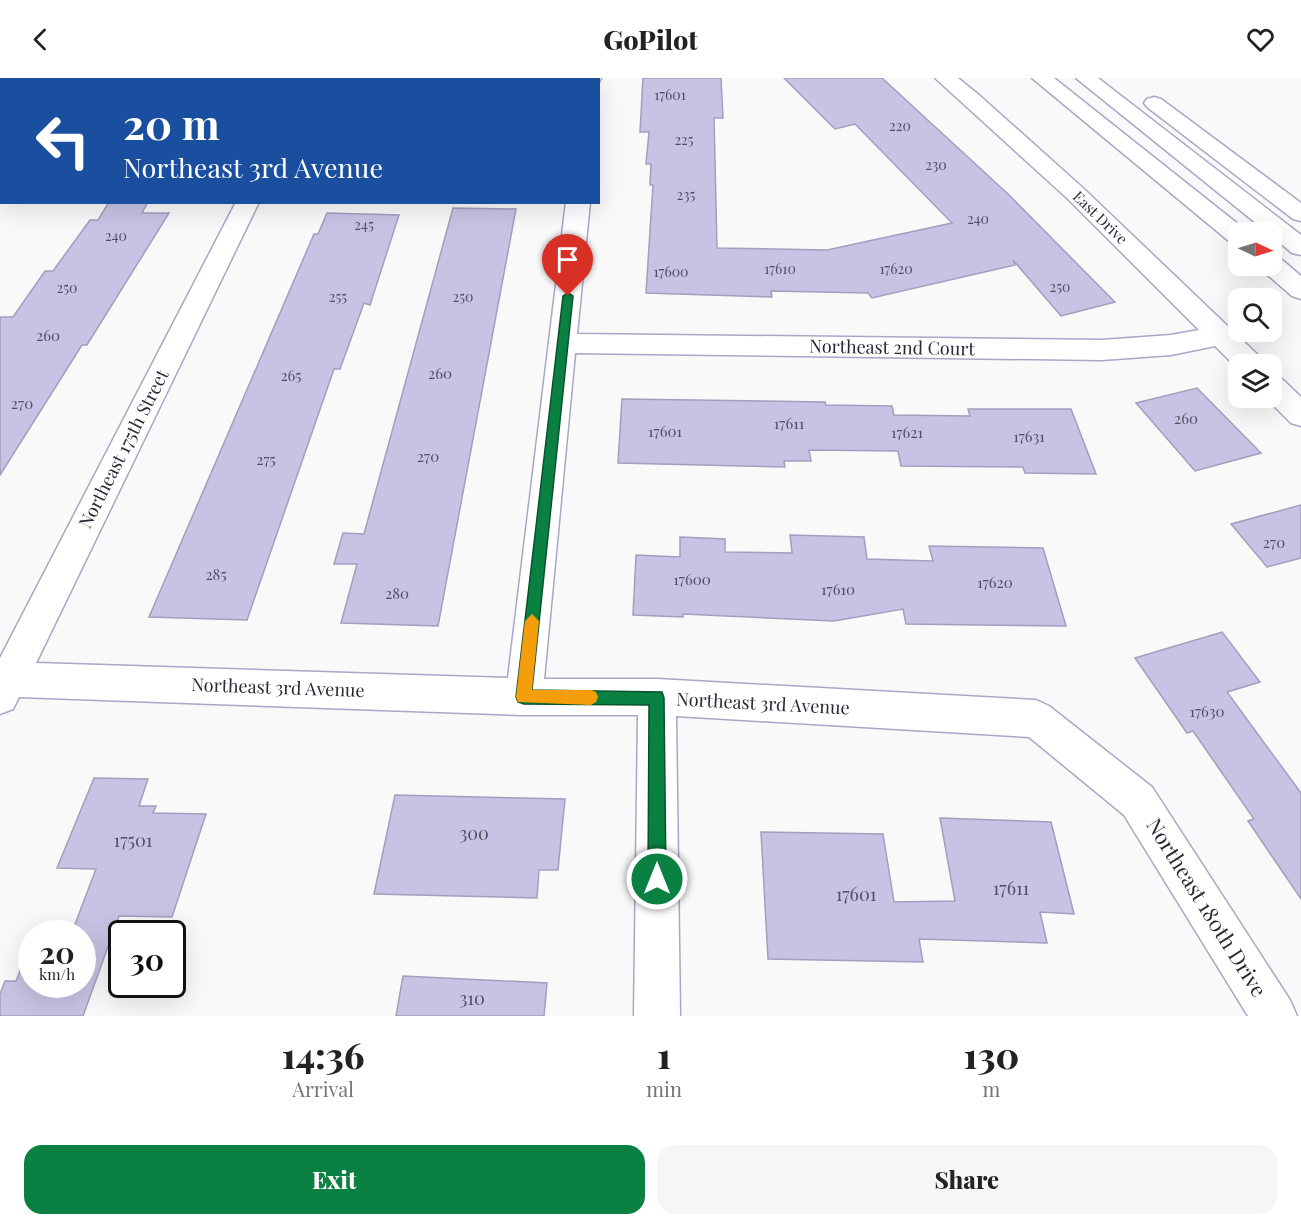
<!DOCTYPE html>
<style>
:root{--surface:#fff;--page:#f6f6f6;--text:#222;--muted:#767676;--accent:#0b8043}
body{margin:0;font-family:"Playfair Display",serif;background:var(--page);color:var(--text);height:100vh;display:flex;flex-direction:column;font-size:22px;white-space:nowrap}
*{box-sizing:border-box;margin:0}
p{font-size:20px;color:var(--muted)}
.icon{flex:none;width:33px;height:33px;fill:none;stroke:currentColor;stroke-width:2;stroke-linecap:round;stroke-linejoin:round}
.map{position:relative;height:938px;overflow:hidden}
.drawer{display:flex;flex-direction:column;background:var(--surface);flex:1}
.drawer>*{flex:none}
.banner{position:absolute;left:0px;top:0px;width:600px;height:126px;box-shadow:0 6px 24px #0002;background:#1a4fa0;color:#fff;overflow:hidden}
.needle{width:39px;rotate:94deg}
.fabs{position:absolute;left:1228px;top:144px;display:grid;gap:12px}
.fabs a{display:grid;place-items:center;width:54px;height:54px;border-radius:12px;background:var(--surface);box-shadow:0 6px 24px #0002;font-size:30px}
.speed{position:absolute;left:18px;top:842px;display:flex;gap:12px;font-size:30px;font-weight:700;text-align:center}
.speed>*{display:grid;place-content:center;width:78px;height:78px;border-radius:50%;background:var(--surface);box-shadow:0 6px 24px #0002;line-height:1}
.speed small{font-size:15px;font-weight:400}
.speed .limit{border:3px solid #111;border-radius:9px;background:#fff;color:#111}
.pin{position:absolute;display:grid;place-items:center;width:51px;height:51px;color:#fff;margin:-62px -26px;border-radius:50% 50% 50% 0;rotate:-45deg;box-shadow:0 0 6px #0007}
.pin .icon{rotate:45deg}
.me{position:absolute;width:66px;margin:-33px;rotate:0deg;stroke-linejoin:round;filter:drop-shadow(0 0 4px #0008)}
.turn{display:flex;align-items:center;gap:21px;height:126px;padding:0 24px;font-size:27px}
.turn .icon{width:78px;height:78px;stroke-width:2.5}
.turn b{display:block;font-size:42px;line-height:51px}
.eta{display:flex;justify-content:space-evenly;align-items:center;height:102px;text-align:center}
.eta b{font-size:36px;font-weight:800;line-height:42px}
.action{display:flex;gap:12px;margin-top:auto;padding:12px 24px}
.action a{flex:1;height:69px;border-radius:18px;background:var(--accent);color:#fff;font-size:24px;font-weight:800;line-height:69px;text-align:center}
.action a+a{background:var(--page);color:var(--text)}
header{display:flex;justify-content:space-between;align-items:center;height:78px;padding:0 24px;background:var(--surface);font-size:27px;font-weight:800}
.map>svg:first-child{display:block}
.building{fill:#c7c3e4;stroke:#a29ebe;stroke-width:1.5}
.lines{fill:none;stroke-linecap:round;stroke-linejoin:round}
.street-casing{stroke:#aaa6c7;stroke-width:3}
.highway-casing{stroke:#aaa6c7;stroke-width:3}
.street{fill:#fff;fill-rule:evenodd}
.highway{fill:#fff;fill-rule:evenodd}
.route{fill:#0b8043;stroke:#07532c;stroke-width:1.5}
.slow{fill:#f59e0b}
.labels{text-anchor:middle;stroke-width:4.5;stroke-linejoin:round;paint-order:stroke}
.far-number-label{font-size:14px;fill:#504f61}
.far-street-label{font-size:15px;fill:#292835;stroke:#fff}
.number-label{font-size:15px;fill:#504f61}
.street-label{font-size:18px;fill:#292835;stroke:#fff}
.near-number-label{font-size:18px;fill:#504f61}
.near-street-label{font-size:21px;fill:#292835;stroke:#fff}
</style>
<header><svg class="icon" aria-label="back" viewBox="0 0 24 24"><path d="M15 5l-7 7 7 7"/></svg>GoPilot<svg class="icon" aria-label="heart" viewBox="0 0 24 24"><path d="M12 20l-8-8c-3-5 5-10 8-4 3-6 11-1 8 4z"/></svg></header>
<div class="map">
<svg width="1301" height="938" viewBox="0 0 1301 938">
<rect width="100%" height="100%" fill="#f9f9f9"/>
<g class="building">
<polygon points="643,0 721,0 723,40 714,40 717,170 827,172 952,145 855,46 835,51 784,0 882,0 1007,115 1115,224 1061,238 1013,182 1015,187 872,220 868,215 771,213 772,219 646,215 653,107 650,107 651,86 646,86 649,54 640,54"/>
<polygon points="109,124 148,124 142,135 169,135 87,267 82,267 0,397 0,239 13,239 45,193 53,193 90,142 98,142"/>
<polygon points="453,130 516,131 438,548 341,545 357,486 334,486 343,455 364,456"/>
<polygon points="327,135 399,137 370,227 364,225 340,291 334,291 247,542 149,539 314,156 318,156"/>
<polygon points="1197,310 1261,375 1195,393 1136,325"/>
<polygon points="622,321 825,324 826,327 892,328 894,337 970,338 968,331 1071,331 1096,396 1025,395 1023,389 901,388 898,373 809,372 811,383 784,383 785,389 618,385"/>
<polygon points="1301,427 1301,480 1267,489 1231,446"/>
<polygon points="790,457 864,459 867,481 933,483 929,468 1043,470 1066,548 906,546 903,531 834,543 683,536 683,539 633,537 636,477 680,479 680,459 725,461 725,474 792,475"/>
<polygon points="1222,554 1260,604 1227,614 1301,715 1301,821 1248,743 1254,741 1193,653 1187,655 1135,580"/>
<polygon points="94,700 148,701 139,728 156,728 153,735 206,736 172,839 119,838 83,938 0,938 0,916 5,903 16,903 29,870 32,870 32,906 82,906 82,855 66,855 72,854 96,791 57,790"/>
<polygon points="395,717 565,721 558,792 539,792 537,820 374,816"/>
<polygon points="940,740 1051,744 1074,836 1040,834 1047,865 919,861 923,884 768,881 761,754 883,756 894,824 955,823"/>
<polygon points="403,898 547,905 544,938 396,938"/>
</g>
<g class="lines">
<g class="street-casing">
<g id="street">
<polygon points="301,0 321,0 300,2"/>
<polygon points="581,0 601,0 598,6 598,2"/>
<polygon points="935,0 958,0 979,17 1084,111 1260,279 1264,286 1239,286 1239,292 1215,268 1171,277 1102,282 575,275 544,601 657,601 1036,622 1049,628 1152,709 1290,922 1297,938 1248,938 1124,737 1029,659 676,638 680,938 634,938 638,637 524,637 19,619 13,631 0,636 0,580 236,124 259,124 36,585 508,600 566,124 590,124 577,256 1102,262 1171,257 1199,252 1068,121"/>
<polygon points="1272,297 1282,301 1301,319 1301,348 1291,345 1266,320 1272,320"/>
</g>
</g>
<g class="highway-casing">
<g id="highway">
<polygon points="1032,0 1054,0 1248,154 1239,154 1239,167 1230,164"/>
<polygon points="1076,0 1098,0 1301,157 1301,177 1292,175 1272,158 1272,154 1267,154"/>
<polygon points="1154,19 1161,21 1301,125 1301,143 1293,141 1147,29 1144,25 1147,21"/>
<polygon points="1272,179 1281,181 1301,198 1301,221 1292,218 1263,193 1260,188 1272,188"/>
</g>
</g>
<use href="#street" class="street"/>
<use href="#highway" class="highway"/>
</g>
<polygon class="route" points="568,215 573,218 532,612 662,614 664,620 666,801 663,808 657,810 651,808 648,801 649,627 524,626 518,624 516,619 563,218"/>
<polygon class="slow" points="532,536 539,543 532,612 591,612 596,614 598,619 596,624 591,627 518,624 516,619 525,543"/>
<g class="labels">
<g class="far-number-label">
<text x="670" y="22">17601</text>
<text x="900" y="53">220</text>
<text x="684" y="67">225</text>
<text x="936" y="92">230</text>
<text x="686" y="122">235</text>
<text x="978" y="146">240</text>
<text x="364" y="152">245</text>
<text x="116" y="163">240</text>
<text x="780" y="196">17610</text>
<text x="896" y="196">17620</text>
<text x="671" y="199">17600</text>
<text x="1060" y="214">250</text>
<text x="67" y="215">250</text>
<text x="338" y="224">255</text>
<text x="463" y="224">250</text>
</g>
<g class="far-street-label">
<text transform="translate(1100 140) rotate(44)" y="5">East Drive</text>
</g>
<g class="number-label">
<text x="48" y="263">260</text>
<text x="440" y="301">260</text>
<text x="291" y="303">265</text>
<text x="22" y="331">270</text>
<text x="1186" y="346">260</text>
<text x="789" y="351">17611</text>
<text x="665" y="359">17601</text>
<text x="907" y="360">17621</text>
<text x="1029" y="364">17631</text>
<text x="428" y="384">270</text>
<text x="266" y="387">275</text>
<text x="1274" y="470">270</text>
<text x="216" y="502">285</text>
<text x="692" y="507">17600</text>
<text x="995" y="510">17620</text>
<text x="838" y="517">17610</text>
<text x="397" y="521">280</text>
<text x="1207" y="639">17630</text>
</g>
<g class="street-label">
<text transform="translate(892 270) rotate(1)" y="6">Northeast 2nd Court</text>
<text transform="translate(124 371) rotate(-63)" y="6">Northeast 175th Street</text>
<text transform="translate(278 610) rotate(2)" y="6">Northeast 3rd Avenue</text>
<text transform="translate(763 626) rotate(3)" y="6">Northeast 3rd Avenue</text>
</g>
<g class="near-number-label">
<text x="474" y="762">300</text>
<text x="133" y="769">17501</text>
<text x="1011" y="817">17611</text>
<text x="856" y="823">17601</text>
<text x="472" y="927">310</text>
</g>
<g class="near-street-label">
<text transform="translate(1206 830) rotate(58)" y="7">Northeast 180th Drive</text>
</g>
</g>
</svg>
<div class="fabs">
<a><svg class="needle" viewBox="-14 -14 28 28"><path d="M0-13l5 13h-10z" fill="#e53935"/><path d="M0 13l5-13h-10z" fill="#767676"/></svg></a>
<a><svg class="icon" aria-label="search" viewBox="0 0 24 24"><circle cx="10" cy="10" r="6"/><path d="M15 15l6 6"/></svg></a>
<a><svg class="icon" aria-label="layers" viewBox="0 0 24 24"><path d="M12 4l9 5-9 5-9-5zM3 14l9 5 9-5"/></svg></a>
</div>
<div class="speed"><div>20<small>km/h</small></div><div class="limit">30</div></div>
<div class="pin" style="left:568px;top:218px;background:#d93025"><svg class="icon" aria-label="arrive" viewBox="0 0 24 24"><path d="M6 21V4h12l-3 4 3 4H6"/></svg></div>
<svg class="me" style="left:657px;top:801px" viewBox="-20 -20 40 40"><circle r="17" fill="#0b8043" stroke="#fff" stroke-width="3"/><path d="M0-11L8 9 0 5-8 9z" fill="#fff"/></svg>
<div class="banner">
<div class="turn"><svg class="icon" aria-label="left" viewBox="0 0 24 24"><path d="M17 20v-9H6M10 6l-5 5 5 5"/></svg><div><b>20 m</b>Northeast 3rd Avenue</div></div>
</div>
</div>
<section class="drawer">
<div class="eta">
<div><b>14:36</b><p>Arrival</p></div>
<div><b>1</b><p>min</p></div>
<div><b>130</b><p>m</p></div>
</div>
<div class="action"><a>Exit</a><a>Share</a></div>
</section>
